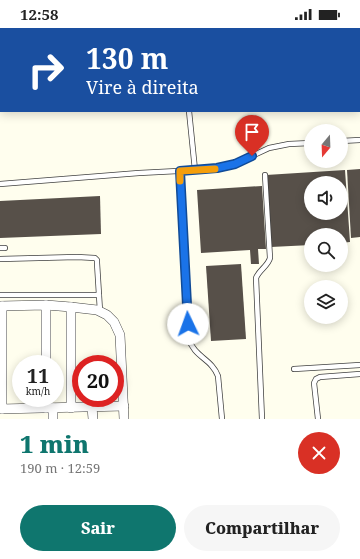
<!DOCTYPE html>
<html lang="pt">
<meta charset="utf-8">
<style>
:root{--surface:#fff;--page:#f6f6f6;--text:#222;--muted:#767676;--accent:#0f766e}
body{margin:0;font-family:"Noto Serif",serif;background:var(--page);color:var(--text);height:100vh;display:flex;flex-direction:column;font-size:15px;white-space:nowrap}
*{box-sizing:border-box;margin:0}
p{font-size:13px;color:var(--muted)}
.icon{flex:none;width:22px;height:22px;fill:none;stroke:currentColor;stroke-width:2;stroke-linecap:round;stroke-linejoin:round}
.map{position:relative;height:391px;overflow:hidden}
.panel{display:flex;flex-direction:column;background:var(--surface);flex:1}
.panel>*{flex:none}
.hud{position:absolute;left:0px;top:0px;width:360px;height:84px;box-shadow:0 2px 10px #0003;background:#1a4fa0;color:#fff;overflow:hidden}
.needle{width:26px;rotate:199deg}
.fabs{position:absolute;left:304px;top:96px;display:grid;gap:8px}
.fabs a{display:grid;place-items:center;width:44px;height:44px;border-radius:50%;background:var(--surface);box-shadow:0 2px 10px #0003;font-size:20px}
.speed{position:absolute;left:12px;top:327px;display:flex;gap:8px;font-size:20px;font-weight:700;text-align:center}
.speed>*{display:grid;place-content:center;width:52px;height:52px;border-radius:50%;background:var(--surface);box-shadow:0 2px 10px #0003;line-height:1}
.speed small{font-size:10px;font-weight:400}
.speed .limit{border:6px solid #d22;background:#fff;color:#111}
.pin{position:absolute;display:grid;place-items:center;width:34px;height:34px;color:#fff;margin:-41px -17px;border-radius:50% 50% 50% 0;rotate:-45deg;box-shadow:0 0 4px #0007}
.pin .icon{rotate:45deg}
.me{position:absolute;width:44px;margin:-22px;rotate:357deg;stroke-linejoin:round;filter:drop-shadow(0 0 3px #0008)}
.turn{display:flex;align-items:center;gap:14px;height:84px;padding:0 20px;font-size:18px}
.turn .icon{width:52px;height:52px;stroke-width:2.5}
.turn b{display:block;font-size:28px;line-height:34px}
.round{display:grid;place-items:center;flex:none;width:42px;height:42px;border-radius:21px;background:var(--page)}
.headline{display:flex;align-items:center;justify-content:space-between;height:68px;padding:0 20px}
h1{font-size:24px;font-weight:800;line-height:30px;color:var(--accent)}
.action{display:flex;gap:8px;margin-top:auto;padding:8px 20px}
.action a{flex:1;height:46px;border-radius:24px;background:var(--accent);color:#fff;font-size:16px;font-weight:800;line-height:46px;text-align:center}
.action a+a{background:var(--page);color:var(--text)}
.status{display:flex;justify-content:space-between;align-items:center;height:28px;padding:0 20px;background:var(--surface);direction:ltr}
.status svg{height:11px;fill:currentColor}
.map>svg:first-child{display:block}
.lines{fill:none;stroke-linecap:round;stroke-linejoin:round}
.taxiway{stroke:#e49484;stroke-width:22}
.building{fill:#575049;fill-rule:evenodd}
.service-casing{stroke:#404040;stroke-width:6}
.minor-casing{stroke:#404040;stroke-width:10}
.service{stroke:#fff;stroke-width:4.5}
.minor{stroke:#fff;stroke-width:9}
.route-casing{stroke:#114b97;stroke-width:10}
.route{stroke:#1a73e8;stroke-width:7}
.slow{stroke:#f59e0b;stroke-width:7}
</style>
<div class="status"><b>12:58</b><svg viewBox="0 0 49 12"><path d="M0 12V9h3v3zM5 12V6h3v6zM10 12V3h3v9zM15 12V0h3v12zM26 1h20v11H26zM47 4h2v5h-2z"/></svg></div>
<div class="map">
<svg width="360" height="391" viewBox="0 0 360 391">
<rect width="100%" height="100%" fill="#fffeee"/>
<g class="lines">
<g class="taxiway">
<polyline points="359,21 360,21"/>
<polyline points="0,47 1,47"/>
</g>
</g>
<g class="building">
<polygon points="360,141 360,209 351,210 347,142"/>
<path d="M345 142 350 214 341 215V207H311V217L271 219 266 147ZM311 155H341V185H311Z"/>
<polygon points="262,158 266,221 258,221 259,236 251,236 250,222 201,225 197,162"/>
<polygon points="100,168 101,206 0,210 0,173"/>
<polygon points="241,236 246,311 211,313 206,238"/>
</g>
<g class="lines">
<g class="service-casing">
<g id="service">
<polyline points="164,0 165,1"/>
<polyline points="189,83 195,142"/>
<polyline points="341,113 360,112"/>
<path d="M180 143 189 311C194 329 212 331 218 348L222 391"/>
<polyline points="0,156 139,145 217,141 235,136 269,120 289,116 311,115"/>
<polyline points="0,220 5,220"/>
<polyline points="0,231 77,229 95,230 97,232 97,235 100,283"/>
<polyline points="0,267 99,267"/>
<polyline points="294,341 360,337"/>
<path d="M262 391 256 250C259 242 268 238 270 230L265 147"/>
<polyline points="318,391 314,355 316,351 320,349 360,346"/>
</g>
</g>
<g class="minor-casing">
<g id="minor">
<polyline points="0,278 46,277 71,279 97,282 107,287 114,294 120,307 124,391"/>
<polyline points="2,278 2,381"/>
<polyline points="71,279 71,380"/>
<polyline points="46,336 46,277"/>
<polyline points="92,379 93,391"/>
<polyline points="46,380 46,370"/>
<polyline points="0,381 124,378"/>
<polyline points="53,391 53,380"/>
</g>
</g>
<use href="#service" class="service"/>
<use href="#minor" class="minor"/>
</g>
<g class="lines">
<g class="route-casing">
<polyline id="route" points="188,296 180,143 217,140 235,136 252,128"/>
</g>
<use href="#route" class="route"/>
<polyline class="slow" points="180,153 180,143 215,141"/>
</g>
</svg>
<div class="fabs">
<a><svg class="needle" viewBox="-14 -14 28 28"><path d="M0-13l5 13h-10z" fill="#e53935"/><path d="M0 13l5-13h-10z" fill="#767676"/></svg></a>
<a><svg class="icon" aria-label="sound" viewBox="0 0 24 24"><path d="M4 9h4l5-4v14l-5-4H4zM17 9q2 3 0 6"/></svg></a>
<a><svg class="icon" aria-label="search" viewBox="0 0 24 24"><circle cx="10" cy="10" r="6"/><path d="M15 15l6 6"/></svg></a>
<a><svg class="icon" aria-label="layers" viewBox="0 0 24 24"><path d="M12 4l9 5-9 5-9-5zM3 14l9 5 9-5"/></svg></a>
</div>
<div class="speed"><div>11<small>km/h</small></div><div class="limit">20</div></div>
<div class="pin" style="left:252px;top:128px;background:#d93025"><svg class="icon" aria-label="arrive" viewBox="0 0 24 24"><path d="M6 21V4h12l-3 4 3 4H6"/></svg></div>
<svg class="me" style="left:188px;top:296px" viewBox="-20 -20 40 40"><circle r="19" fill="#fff"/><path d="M0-13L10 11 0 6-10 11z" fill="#1a73e8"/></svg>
<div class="hud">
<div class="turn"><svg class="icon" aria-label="right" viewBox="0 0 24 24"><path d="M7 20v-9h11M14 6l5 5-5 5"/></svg><div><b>130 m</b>Vire à direita</div></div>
</div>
</div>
<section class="panel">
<div class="headline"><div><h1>1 min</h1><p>190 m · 12:59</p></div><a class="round" style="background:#d93025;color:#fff"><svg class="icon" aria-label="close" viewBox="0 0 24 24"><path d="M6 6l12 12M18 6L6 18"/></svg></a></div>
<div class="action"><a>Sair</a><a>Compartilhar</a></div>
</section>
